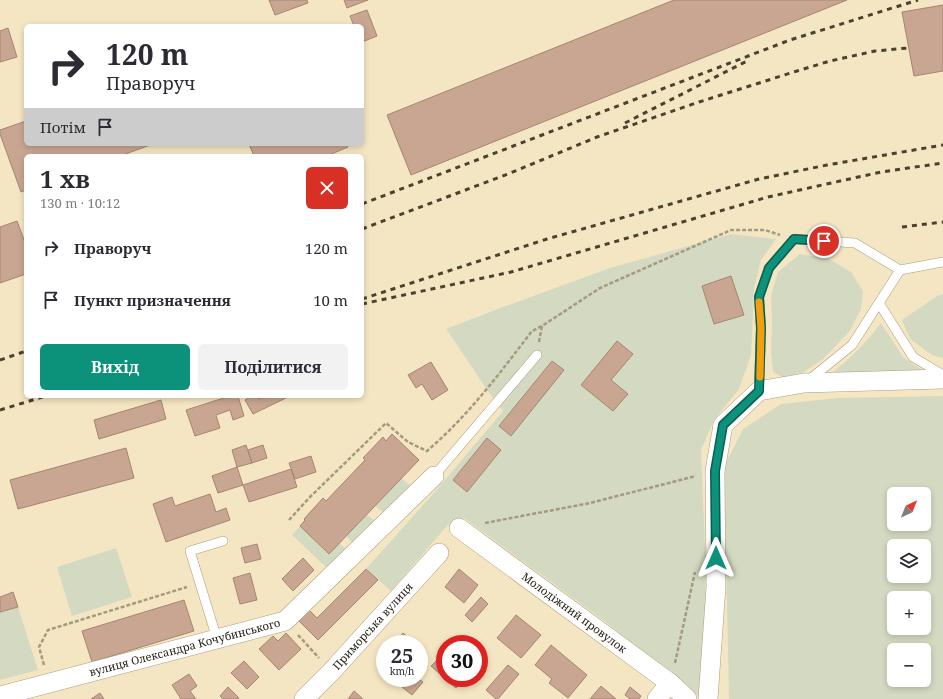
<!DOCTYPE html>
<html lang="uk">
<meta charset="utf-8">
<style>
:root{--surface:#fff;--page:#f2f2f3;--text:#2b2b33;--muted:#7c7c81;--accent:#0c927b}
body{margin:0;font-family:"Noto Serif",serif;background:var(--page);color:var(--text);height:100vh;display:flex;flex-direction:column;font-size:15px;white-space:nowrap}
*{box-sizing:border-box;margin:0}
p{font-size:13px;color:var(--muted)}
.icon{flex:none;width:22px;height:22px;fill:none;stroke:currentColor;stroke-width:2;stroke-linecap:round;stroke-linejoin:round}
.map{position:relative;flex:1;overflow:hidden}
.panel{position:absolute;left:24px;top:154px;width:340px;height:244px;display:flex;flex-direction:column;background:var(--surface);border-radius:6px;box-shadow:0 2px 6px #0003}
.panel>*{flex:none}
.hud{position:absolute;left:24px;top:24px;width:340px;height:122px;border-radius:6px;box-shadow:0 2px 6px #0003;background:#fff;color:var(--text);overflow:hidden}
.needle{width:26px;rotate:43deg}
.controls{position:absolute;left:887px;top:487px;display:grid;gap:8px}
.controls a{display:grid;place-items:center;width:44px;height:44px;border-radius:6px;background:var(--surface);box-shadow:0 2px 6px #0003;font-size:20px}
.speed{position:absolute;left:376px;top:635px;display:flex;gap:8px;font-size:20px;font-weight:700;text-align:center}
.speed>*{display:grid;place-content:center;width:52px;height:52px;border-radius:50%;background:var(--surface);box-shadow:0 2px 6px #0003;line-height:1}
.speed small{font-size:10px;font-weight:400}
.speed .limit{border:6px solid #d22;background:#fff;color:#111}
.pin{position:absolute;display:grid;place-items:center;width:34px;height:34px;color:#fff;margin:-17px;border:2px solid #fff;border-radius:50%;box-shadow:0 1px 4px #0007}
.me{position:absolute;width:44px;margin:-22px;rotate:0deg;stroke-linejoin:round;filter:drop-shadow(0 0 3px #0008)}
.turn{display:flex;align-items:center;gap:14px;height:84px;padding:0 16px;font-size:18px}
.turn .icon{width:52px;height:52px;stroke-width:2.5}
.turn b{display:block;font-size:28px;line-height:34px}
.then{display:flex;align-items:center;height:38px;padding:0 16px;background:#0003;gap:8px;font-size:15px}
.round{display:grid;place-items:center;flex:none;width:42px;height:42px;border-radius:6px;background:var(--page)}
.summary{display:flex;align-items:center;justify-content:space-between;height:68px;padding:0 16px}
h1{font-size:24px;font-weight:700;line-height:30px}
.cta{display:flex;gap:8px;margin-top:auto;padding:8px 16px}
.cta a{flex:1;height:46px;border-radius:6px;background:var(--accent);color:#fff;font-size:16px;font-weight:700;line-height:46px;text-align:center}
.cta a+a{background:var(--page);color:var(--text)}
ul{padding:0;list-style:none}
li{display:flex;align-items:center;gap:12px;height:52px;padding:0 16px}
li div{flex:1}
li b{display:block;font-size:15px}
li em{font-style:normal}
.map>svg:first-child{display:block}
.green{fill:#d4dac1;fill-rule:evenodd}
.building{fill:#c8a691;stroke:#a58571}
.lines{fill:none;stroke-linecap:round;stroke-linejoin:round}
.service-casing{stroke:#ab9d7b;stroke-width:10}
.minor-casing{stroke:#ab9d7b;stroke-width:20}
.path{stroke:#a5997f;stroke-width:2.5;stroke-dasharray:4 2;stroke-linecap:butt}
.service{stroke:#fff;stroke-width:9}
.minor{stroke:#fff;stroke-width:19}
.rail{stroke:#494231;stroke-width:3;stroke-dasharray:5 5;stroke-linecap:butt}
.route-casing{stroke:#085f50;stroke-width:10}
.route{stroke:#0c927b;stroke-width:7}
.slow{stroke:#f59e0b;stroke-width:7}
.labels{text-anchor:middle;stroke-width:3;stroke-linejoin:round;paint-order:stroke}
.street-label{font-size:11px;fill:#272114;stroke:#fff}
</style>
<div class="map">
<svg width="943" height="699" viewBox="0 0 943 699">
<rect width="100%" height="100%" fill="#f5e6c3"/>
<g class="green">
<polygon points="731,234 776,239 761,260 754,289 751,355 739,389 714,420 701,450 706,572 702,699 603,620 464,518 452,520 391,591 366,569 439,487 503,411 490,394 446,329 503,307 610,268"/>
<polygon points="800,254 829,259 851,272 863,291 861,309 850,331 823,359 804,372 782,377 773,372 771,353 772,322 771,296 778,272"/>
<polygon points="943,294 943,358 932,355 910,339 902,320 937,296"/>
<path d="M881 323 903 357 926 373 824 379C847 361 863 347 881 323Z"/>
<path d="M943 396V699H729L727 601 722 471 743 429 781 404 837 398ZM894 494H924V524H894ZM894 546H924V576H894ZM894 598H924V628H894ZM894 650H924V680H894Z"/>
<polygon points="401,478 410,485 384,513 375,506"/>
<polygon points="367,515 375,521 354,544 346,536"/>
<polygon points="300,526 329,554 339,543 347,550 328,569 292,535"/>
<polygon points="116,548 132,597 72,616 57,567"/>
<polygon points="18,607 38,670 0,680 0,612"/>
</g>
<g class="building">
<polygon points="269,0 307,0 308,3 275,15"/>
<polygon points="344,0 368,0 347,8"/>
<polygon points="674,0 847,0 411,175 387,115"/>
<polygon points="943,5 943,71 914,76 902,12"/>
<polygon points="367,10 377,36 362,42 362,26 354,26 350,16"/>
<polygon points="8,28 17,57 0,62 0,31"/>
<polygon points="26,121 26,144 153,144 120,156 26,156 26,190 21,192 0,134 0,130"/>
<polygon points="249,144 346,144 348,147 327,156 254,156"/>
<polygon points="17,221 26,245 26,274 0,283 0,227"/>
<polygon points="731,276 744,315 714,324 702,286"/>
<polygon points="617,341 633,354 611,380 628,394 613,411 581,385"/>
<polygon points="552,361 564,370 511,436 499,426"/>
<polygon points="431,362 448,390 432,400 422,384 416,388 408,375"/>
<polygon points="230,396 238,396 244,416 233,420 230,410 216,415 220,428 195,436 186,410"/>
<polygon points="252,396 257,396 259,399 264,396 290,396 253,414 245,400"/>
<polygon points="161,400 166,419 99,439 94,420"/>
<polygon points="392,434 419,460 329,554 300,526 305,520 304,519 323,498 326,501 365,460 363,458 383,437 386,441"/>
<polygon points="487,438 501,450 467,492 453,480"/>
<polygon points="246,445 252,463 237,467 232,450"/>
<polygon points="263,445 267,458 252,463 248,450"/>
<polygon points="126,448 134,478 18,509 10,480"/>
<polygon points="311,456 316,472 295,479 289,463"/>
<polygon points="237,467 243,485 218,493 212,476"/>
<polygon points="291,469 297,487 249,502 243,485"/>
<polygon points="210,494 216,512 226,508 230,520 166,542 153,504 172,497 175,506"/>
<polygon points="257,544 261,559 245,563 241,548"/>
<polygon points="303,558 314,570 293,591 282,579"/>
<polygon points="366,569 378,580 318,640 299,621 309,610 317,618"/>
<polygon points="459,569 478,585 464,603 445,587"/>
<polygon points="250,573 257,600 240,604 233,578"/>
<polygon points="13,592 18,607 0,612 0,597"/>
<polygon points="481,597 488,604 472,622 465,615"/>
<polygon points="184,600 194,631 92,662 82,631"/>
<polygon points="516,615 541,635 521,658 497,638"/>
<polygon points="286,633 301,649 279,670 259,649 273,636 278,641"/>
<polygon points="403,633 416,644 395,644"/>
<polygon points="551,645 587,675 568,698 549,683 552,679 535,665"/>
<polygon points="440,657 445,661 445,678 464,678 456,688 431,666"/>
<polygon points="244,661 259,677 247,689 231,673"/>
<polygon points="508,665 519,674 498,699 496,699 486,690"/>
<polygon points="189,674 197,686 190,691 196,699 181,699 172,685"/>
<polygon points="410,678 418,678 423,682 412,695 402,687"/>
<polygon points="601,686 616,699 590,699"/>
<polygon points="228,687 239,698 238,699 223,699 220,696"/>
<polygon points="630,687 641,696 639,699 630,699 625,695"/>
<polygon points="354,691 363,699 348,699"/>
<polygon points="100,693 104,699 91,699"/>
</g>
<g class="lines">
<g class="service-casing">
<g id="service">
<polyline points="879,303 913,357 943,375"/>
<polyline points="809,380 852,345 900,270"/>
<polyline points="759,391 761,328 759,297 769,268 794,239 855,243 900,270 943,262"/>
<polyline points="434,476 537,355"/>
<polyline points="217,639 190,551 223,541"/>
</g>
</g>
<g class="minor-casing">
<g id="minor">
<path id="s1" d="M459 528 670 683 687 699"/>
<path id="s2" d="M0 696 285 621 434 476"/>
<path id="s3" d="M304 699 332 671 439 553"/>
<polyline points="657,699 670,683"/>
<polyline points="708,699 716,587 715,471 723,425 759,391 804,383 943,379"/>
</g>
</g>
<g class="path">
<polyline points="539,342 542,326 600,288 731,230 765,230 780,235"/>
<path d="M289 520 310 497 386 423 408 442 427 451C468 416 500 373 532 331L542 326"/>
<polyline points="485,523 590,503 696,476"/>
<polyline points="298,635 319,658"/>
<polyline points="675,663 695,572"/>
<polyline points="44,665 39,647 48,630 187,587"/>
</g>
<use href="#service" class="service"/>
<use href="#minor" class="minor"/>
<g class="rail">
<polyline points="625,123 749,60"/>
<polyline points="362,204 790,40 918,0"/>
<polyline points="902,227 943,222"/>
<polyline points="362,229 508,174 597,137 699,102 797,71 830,61 875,51 908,48"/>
<polyline points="362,299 547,239 759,179 827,165 943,145"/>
<polyline points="362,304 511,272 768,197 881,172 943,163"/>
<polyline points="0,360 26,351"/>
<polyline points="0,410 46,396"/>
</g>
</g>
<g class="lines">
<g class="route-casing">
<polyline id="route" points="716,558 715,471 723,425 759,391 761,328 759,297 769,268 794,239 824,241"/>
</g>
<use href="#route" class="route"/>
<polyline class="slow" points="759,302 761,328 760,377"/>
</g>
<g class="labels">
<g class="street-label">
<text dy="4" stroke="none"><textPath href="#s1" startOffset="143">Молодіжний провулок</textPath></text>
<text dy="4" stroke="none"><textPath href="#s3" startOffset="100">Приморська вулиця</textPath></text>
<text dy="4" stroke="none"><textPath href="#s2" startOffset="191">вулиця Олександра Кочубинського</textPath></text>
</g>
</g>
</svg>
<div class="controls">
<a><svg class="needle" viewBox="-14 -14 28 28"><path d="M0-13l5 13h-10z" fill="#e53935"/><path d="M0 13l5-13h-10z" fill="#7c7c81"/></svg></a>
<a><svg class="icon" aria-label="layers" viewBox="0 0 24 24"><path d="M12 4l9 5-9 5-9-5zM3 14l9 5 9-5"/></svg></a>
<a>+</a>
<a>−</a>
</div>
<div class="speed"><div>25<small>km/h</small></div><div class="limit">30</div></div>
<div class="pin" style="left:824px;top:241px;background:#d93025"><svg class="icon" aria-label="arrive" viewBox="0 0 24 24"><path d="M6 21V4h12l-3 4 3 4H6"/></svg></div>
<svg class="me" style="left:716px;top:558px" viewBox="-20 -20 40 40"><path d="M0-17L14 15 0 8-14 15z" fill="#0c927b" stroke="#fff" stroke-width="4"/></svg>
<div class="hud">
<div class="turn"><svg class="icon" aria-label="right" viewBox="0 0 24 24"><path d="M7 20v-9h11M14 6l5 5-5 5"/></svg><div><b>120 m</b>Праворуч</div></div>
<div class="then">Потім<svg class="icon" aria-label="arrive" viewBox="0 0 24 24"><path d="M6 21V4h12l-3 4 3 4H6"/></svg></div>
</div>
<section class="panel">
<div class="summary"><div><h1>1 хв</h1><p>130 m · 10:12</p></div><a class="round" style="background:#d93025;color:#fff"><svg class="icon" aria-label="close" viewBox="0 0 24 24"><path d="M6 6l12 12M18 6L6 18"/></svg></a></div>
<ul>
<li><svg class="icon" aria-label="right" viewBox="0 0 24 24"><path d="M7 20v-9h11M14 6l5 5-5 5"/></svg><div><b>Праворуч</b></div><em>120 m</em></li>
<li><svg class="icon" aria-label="arrive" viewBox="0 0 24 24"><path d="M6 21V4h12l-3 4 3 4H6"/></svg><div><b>Пункт призначення</b></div><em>10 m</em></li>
</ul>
<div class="cta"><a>Вихід</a><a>Поділитися</a></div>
</section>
</div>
